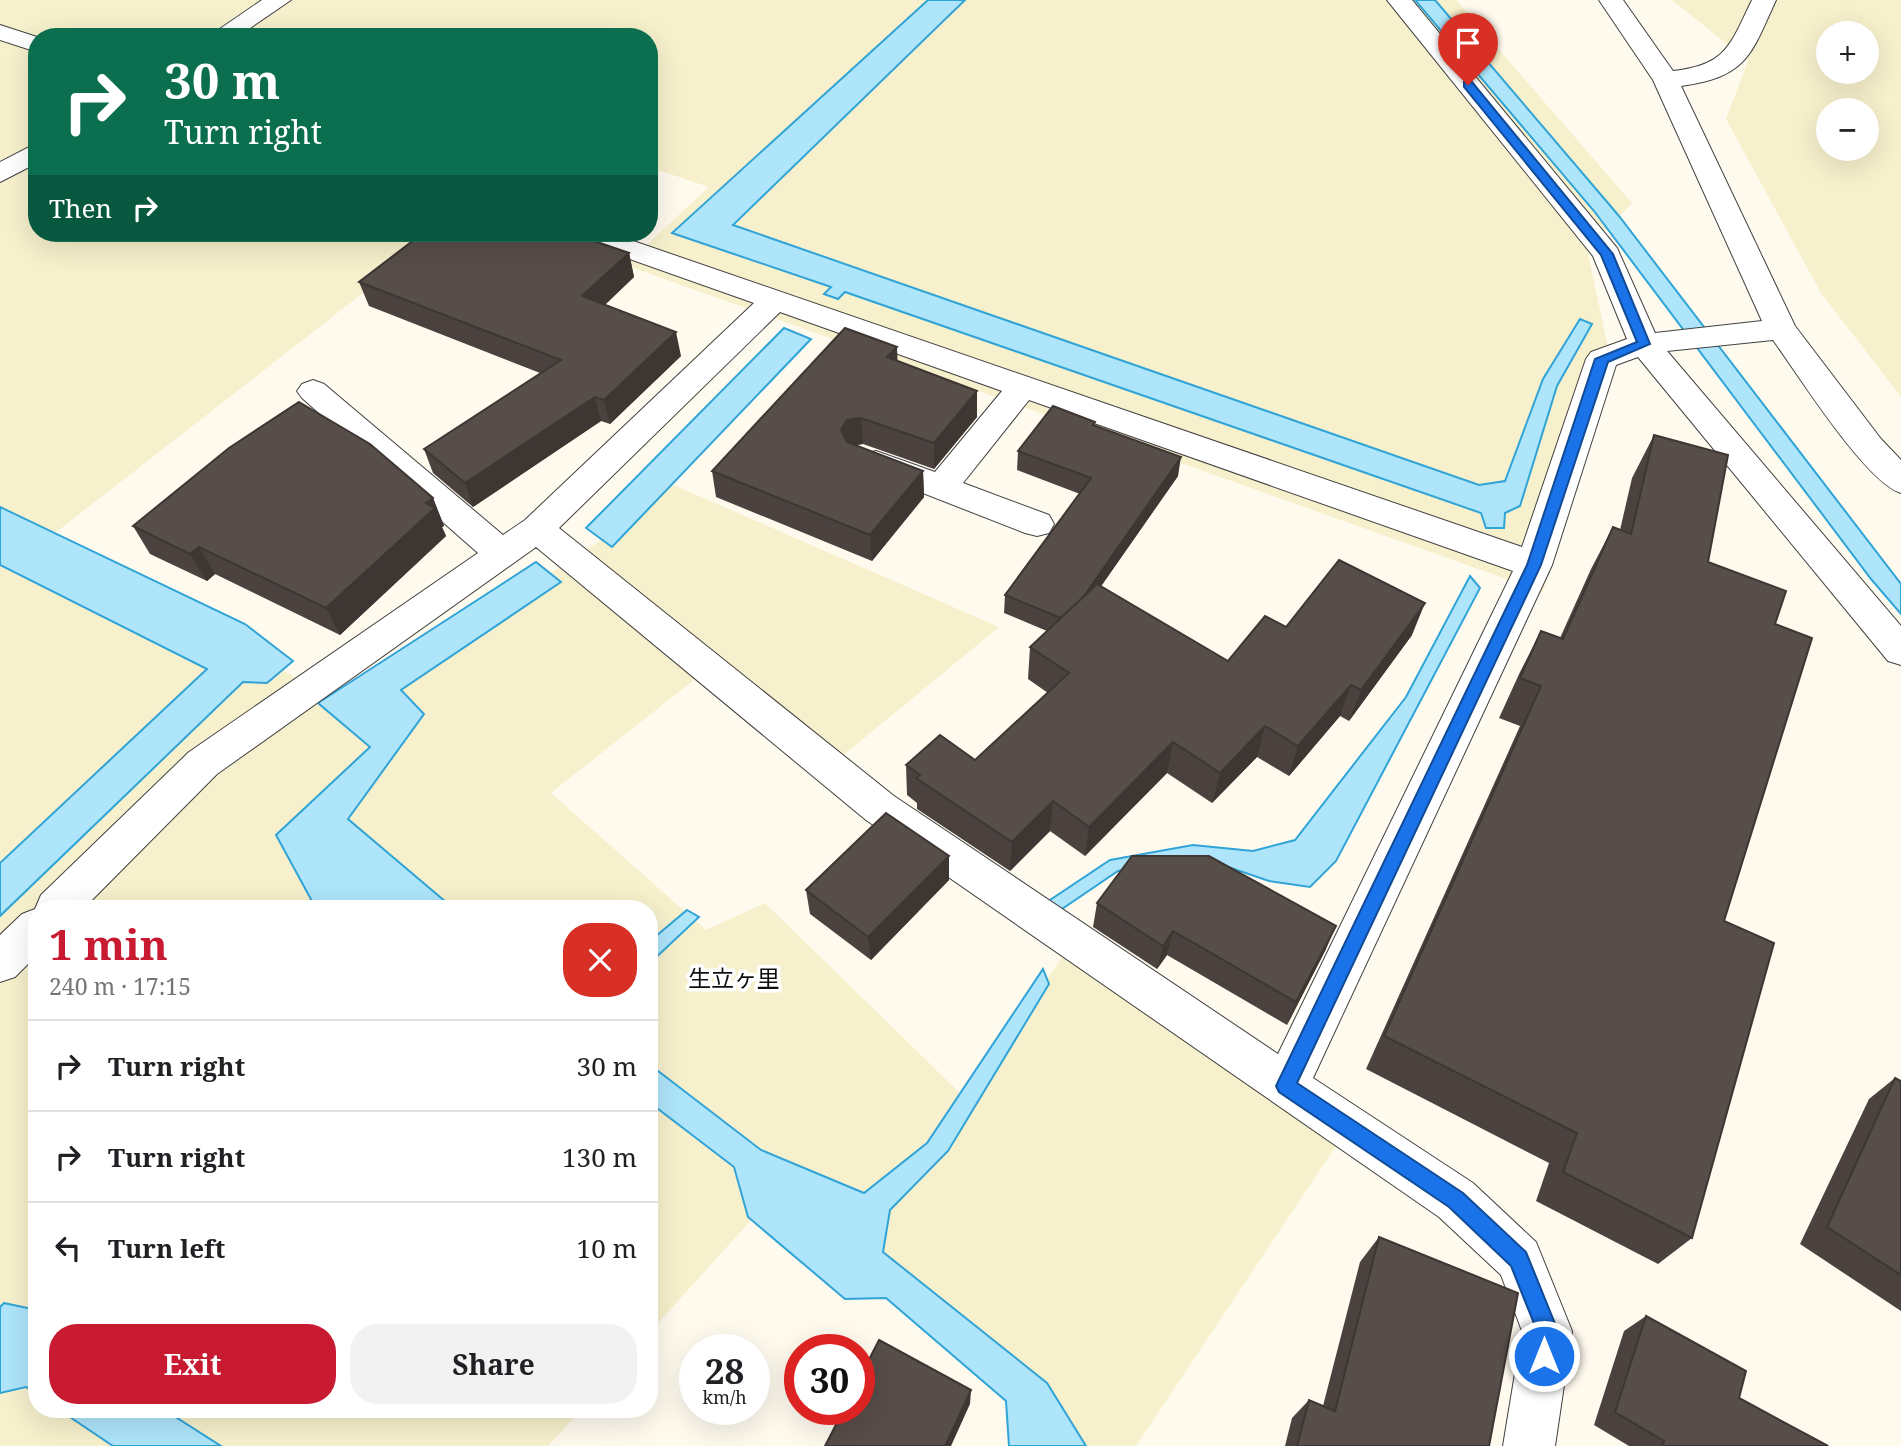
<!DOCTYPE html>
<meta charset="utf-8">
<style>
:root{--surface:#fff;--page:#f2f2f2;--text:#202124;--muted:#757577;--line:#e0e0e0;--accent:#c81b32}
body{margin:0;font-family:"Noto Serif","Noto Sans JP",serif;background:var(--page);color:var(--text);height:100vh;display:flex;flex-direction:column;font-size:26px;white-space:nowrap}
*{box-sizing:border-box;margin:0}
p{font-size:23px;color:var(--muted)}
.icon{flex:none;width:38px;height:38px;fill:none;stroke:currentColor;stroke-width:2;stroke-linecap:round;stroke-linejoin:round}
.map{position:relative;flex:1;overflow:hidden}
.panel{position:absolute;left:28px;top:900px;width:630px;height:518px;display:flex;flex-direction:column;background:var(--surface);border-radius:28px;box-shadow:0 7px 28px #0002}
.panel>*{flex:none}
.banner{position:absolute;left:28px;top:28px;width:630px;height:214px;border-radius:28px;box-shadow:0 7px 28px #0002;background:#0b6e4f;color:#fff;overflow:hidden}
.buttons{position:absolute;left:1816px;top:21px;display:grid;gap:14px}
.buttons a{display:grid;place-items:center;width:63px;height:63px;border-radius:50%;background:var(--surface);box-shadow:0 7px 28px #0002;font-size:35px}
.speed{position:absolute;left:679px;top:1334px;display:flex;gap:14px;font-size:35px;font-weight:700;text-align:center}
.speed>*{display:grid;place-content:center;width:91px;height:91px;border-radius:50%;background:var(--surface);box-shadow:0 7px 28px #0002;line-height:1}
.speed small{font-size:18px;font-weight:400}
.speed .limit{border:10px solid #d22;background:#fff;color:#111}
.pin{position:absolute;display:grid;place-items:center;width:60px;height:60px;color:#fff;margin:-72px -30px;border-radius:50% 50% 50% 0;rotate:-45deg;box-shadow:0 0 7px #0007}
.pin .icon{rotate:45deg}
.me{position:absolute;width:77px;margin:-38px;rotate:0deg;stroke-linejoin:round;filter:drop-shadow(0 0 5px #0008)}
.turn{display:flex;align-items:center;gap:24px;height:147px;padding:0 21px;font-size:32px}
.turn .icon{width:91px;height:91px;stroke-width:2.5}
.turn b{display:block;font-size:49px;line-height:60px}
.then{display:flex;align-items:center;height:66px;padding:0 21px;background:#0003;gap:14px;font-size:26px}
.round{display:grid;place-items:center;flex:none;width:74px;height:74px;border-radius:28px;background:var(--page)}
.summary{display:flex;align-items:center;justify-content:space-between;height:119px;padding:0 21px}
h1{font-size:42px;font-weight:700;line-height:52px;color:var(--accent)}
.action{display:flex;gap:14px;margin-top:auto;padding:14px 21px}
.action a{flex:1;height:80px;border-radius:28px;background:var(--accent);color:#fff;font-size:28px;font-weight:700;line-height:80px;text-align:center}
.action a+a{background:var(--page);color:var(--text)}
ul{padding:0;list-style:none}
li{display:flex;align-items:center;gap:21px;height:91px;padding:0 21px;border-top:2px solid var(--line)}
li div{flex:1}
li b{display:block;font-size:26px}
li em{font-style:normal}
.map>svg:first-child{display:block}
.farmland{fill:#f7f0cc;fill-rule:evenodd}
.water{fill:#aee5fb;stroke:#30a3d7;stroke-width:2}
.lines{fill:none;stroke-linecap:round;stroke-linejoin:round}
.minor-casing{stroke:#414141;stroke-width:2}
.minor{fill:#fff;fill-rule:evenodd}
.wall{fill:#4b423f}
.shaded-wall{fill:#3d3633}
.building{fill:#574d49;stroke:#3d3633;stroke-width:2}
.route{fill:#1a73e8;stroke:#114b97;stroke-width:2}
.labels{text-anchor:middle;stroke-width:7;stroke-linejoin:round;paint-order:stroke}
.neighbourhood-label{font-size:23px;fill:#0e0e0e;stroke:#fff}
</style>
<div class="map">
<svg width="1901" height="1446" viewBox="0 0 1901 1446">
<rect width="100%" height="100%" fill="#fffaee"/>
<g class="farmland">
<polygon points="0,0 1456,0 1632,203 1587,249 1613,371 1543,592 625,265 709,187 649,167 649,37 37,37 37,233 440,233 50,537 347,707 612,533 660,479 999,627 840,758 719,660 551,793 706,930 765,903 963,1096 1066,952 1336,1146 1136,1446 1060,1446 774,1195 649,1333 649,908 37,908 37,1409 582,1409 548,1446 0,1446"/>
<path d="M1672 0H1901V397L1821 293 1726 119 1748 61ZM1829 33H1867V72H1829ZM1829 110H1867V149H1829Z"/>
</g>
<g class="water">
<polygon points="928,0 965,0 733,225 1479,485 1505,481 1543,379 1580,319 1592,324 1557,386 1520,506 1505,513 1504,528 1486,528 1481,513 845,292 838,299 824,294 831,287 672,233"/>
<polygon points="1415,0 1435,0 1619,216 1901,584 1901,614 1871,579 1594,211"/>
<polygon points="784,328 811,339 612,547 586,528"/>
<polygon points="0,507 245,624 293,661 267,683 243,682 0,916 0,863 207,669 0,565"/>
<polygon points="536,562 561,582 401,690 424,714 348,819 453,908 322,908 313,903 276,835 370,747 318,703"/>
<polygon points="1470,576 1480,588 1336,861 1310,887 1269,881 1199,857 1118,871 1059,911 1047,902 1110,860 1193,845 1253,851 1295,840 1406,697"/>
<polygon points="687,910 699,917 649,964 649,942"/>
<polygon points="1043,969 1049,984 948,1151 890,1210 883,1252 1047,1383 1086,1446 1009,1446 1006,1401 886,1298 845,1299 748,1217 734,1167 649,1102 649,1064 761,1150 864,1193 927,1143"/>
<polygon points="4,1303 37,1310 37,1394 26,1387 0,1393 0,1307"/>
<polygon points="58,1409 163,1409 221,1446 113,1446"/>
</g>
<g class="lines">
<g class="minor-casing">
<g id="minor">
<polygon points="262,0 291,0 237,37 208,37"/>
<path d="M1387 0H1412L1617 248 1655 333 1762 321 1653 80 1599 0H1623L1673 71C1727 65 1730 45 1752 0H1776C1751 55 1747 77 1681 86L1795 326 1881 439 1901 460V493C1866 483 1797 373 1773 340L1667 351 1901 626V665L1888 661 1638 357 1616 365 1552 565 1313 1078 1473 1183 1536 1242 1572 1331 1555 1446H1503L1522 1331 1501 1275 1439 1217 866 820 536 547 217 774 84 908H37V955L15 977 0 982V935L22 914 35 909 41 895 189 752 478 553 302 398 297 391 302 384 313 380 324 384 503 535 525 520 754 303 573 239 569 233H610L1522 547 1586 359 1591 352 1627 339 1593 256ZM780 312 1002 391 935 472 876 451 864 454 859 462 864 470 1025 533 1037 536 1049 533 1054 524 1049 515 963 483 1029 400 1513 571 1278 1054 894 796 559 528Z"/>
<polygon points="0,25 37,37 37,52 0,40"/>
<polygon points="37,143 37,163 0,182 0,162"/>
</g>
</g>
<use href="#minor" class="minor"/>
</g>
<g class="wall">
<polygon points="629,253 634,277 605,305 681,356 610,424 601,421 473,507 433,473 424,449 540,373 369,306 359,282"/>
<polygon points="897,361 977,391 977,417 934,469 863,444 856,445 923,471 924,497 872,561 716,497 712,471"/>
<polygon points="1095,422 1095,426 1178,476 1101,586 1228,661 1286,627 1412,635 1349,721 1340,716 1289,776 1257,757 1212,803 1167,773 1085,856 1050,831 1010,871 917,809 917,803 907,795 906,765 975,760 1048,693 1028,679 1030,647 1047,631 1004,613 1005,595 1080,494 1017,470 1018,451"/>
<polygon points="1654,435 1708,562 1775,624 1724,921 1692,1238 1658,1264 1536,1201 1549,1163 1366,1069 1520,726 1499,718 1520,672 1541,631 1560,638 1591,569 1613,527 1620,530 1632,478"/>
<polygon points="433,498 444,526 442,527 446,536 340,635 215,574 207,581 150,554 133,526"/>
<polygon points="949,880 871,960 810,914 806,890"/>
<polygon points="1097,903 1326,949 1287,1025 1167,955 1157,969 1093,927"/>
<polygon points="1895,1078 1901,1081 1901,1311 1800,1244 1869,1099"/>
<polygon points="1379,1237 1489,1446 1285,1446 1292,1418 1309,1400 1323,1406 1360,1262"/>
<polygon points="1646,1316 1739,1398 1828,1446 1629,1446 1594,1425 1624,1331"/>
</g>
<g class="shaded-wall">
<polygon points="629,253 634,277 588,320 582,296"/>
<polygon points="676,332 681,356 610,424 604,400"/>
<polygon points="897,347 898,373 887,357"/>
<polygon points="977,391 977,417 934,469 934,443"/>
<polygon points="595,397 601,421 473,507 465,483"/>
<polygon points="861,418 863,444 849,446 841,430 847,420"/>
<polygon points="1181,457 1178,476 1065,638 1067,620"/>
<polygon points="923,471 924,497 872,561 870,535"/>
<polygon points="433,498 444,526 442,527 446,536 340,635 326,608 426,503"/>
<polygon points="199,547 215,574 207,581 190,554"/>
<polygon points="1425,603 1412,635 1349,721 1361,690"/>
<polygon points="1351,685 1340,716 1289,776 1298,746"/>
<polygon points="1265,726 1257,757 1212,803 1220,773"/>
<polygon points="1173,742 1167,773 1085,856 1089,827"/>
<polygon points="1053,801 1050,831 1010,871 1012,842"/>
<polygon points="949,856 949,880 871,960 868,937"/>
<polygon points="1336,926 1326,949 1287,1025 1296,1002"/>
<polygon points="1173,931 1167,955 1157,969 1163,946"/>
<polygon points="971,1390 970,1404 951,1446 945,1446"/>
</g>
<g class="building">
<polygon points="423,233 571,233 629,253 582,296 676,332 604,400 595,397 465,483 424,449 561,360 359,282"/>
<polygon points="845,328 897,347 887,357 977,391 934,443 861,418 847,420 841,430 847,442 923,471 870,535 712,471"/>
<polygon points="299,402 370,444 433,498 426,503 435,508 326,608 199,547 190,554 133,526 229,448"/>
<polygon points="1053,406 1095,422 1093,425 1181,457 1082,599 1061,618 1005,595 1091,478 1018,451"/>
<polygon points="1654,435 1728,455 1708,562 1786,591 1775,624 1812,638 1724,921 1774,943 1692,1238 1563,1172 1577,1133 1384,1036 1541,686 1520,678 1541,631 1563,639 1613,527 1631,534"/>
<polygon points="1339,560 1425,603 1361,690 1351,685 1298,746 1265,726 1220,773 1173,742 1089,827 1053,801 1012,842 916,778 920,775 906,765 940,735 975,760 1069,673 1030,647 1097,584 1228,661 1265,616 1286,627"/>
<polygon points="886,813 949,856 868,937 806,890"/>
<polygon points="1132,856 1209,856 1336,926 1296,1002 1173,931 1163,946 1097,903"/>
<polygon points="1895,1078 1901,1081 1901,1275 1827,1227"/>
<polygon points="1379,1237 1518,1293 1489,1446 1297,1446 1309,1400 1335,1411"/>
<polygon points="1646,1316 1746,1371 1739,1398 1828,1446 1662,1446 1664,1441 1615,1412"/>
<polygon points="879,1340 971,1390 945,1446 825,1446 844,1409 859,1409 859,1379"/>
</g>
<polygon class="route" points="1464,82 1472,82 1613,254 1650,344 1608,362 1541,565 1297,1083 1463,1193 1526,1252 1558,1331 1551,1364 1544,1367 1536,1364 1533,1356 1537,1331 1511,1266 1449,1207 1279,1092 1276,1086 1527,565 1595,359 1637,342 1601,255 1464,87"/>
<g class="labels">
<g class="neighbourhood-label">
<text x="734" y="987">生立ヶ里</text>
</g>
</g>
</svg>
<div class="buttons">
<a>+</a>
<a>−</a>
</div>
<div class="speed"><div>28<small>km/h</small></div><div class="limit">30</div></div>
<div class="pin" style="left:1468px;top:85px;background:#d93025"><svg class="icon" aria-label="arrive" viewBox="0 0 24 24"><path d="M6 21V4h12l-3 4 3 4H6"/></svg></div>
<svg class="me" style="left:1544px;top:1356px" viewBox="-20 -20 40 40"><circle r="17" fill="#1a73e8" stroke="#fff" stroke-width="3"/><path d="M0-11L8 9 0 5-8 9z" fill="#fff"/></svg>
<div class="banner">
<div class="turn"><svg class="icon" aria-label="right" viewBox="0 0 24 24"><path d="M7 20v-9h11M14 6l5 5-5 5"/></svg><div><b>30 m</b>Turn right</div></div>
<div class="then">Then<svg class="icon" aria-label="right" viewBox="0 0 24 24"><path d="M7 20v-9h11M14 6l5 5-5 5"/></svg></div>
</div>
<section class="panel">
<div class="summary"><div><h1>1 min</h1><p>240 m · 17:15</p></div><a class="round" style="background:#d93025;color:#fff"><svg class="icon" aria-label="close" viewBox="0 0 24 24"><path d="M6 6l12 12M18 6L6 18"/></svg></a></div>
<ul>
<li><svg class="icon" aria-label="right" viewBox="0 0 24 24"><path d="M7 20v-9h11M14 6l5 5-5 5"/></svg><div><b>Turn right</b></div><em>30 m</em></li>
<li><svg class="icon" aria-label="right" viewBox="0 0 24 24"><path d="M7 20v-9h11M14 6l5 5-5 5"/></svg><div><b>Turn right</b></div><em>130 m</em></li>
<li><svg class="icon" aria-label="left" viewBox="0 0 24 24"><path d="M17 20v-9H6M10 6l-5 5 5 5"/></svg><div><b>Turn left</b></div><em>10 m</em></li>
</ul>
<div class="action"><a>Exit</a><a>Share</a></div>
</section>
</div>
